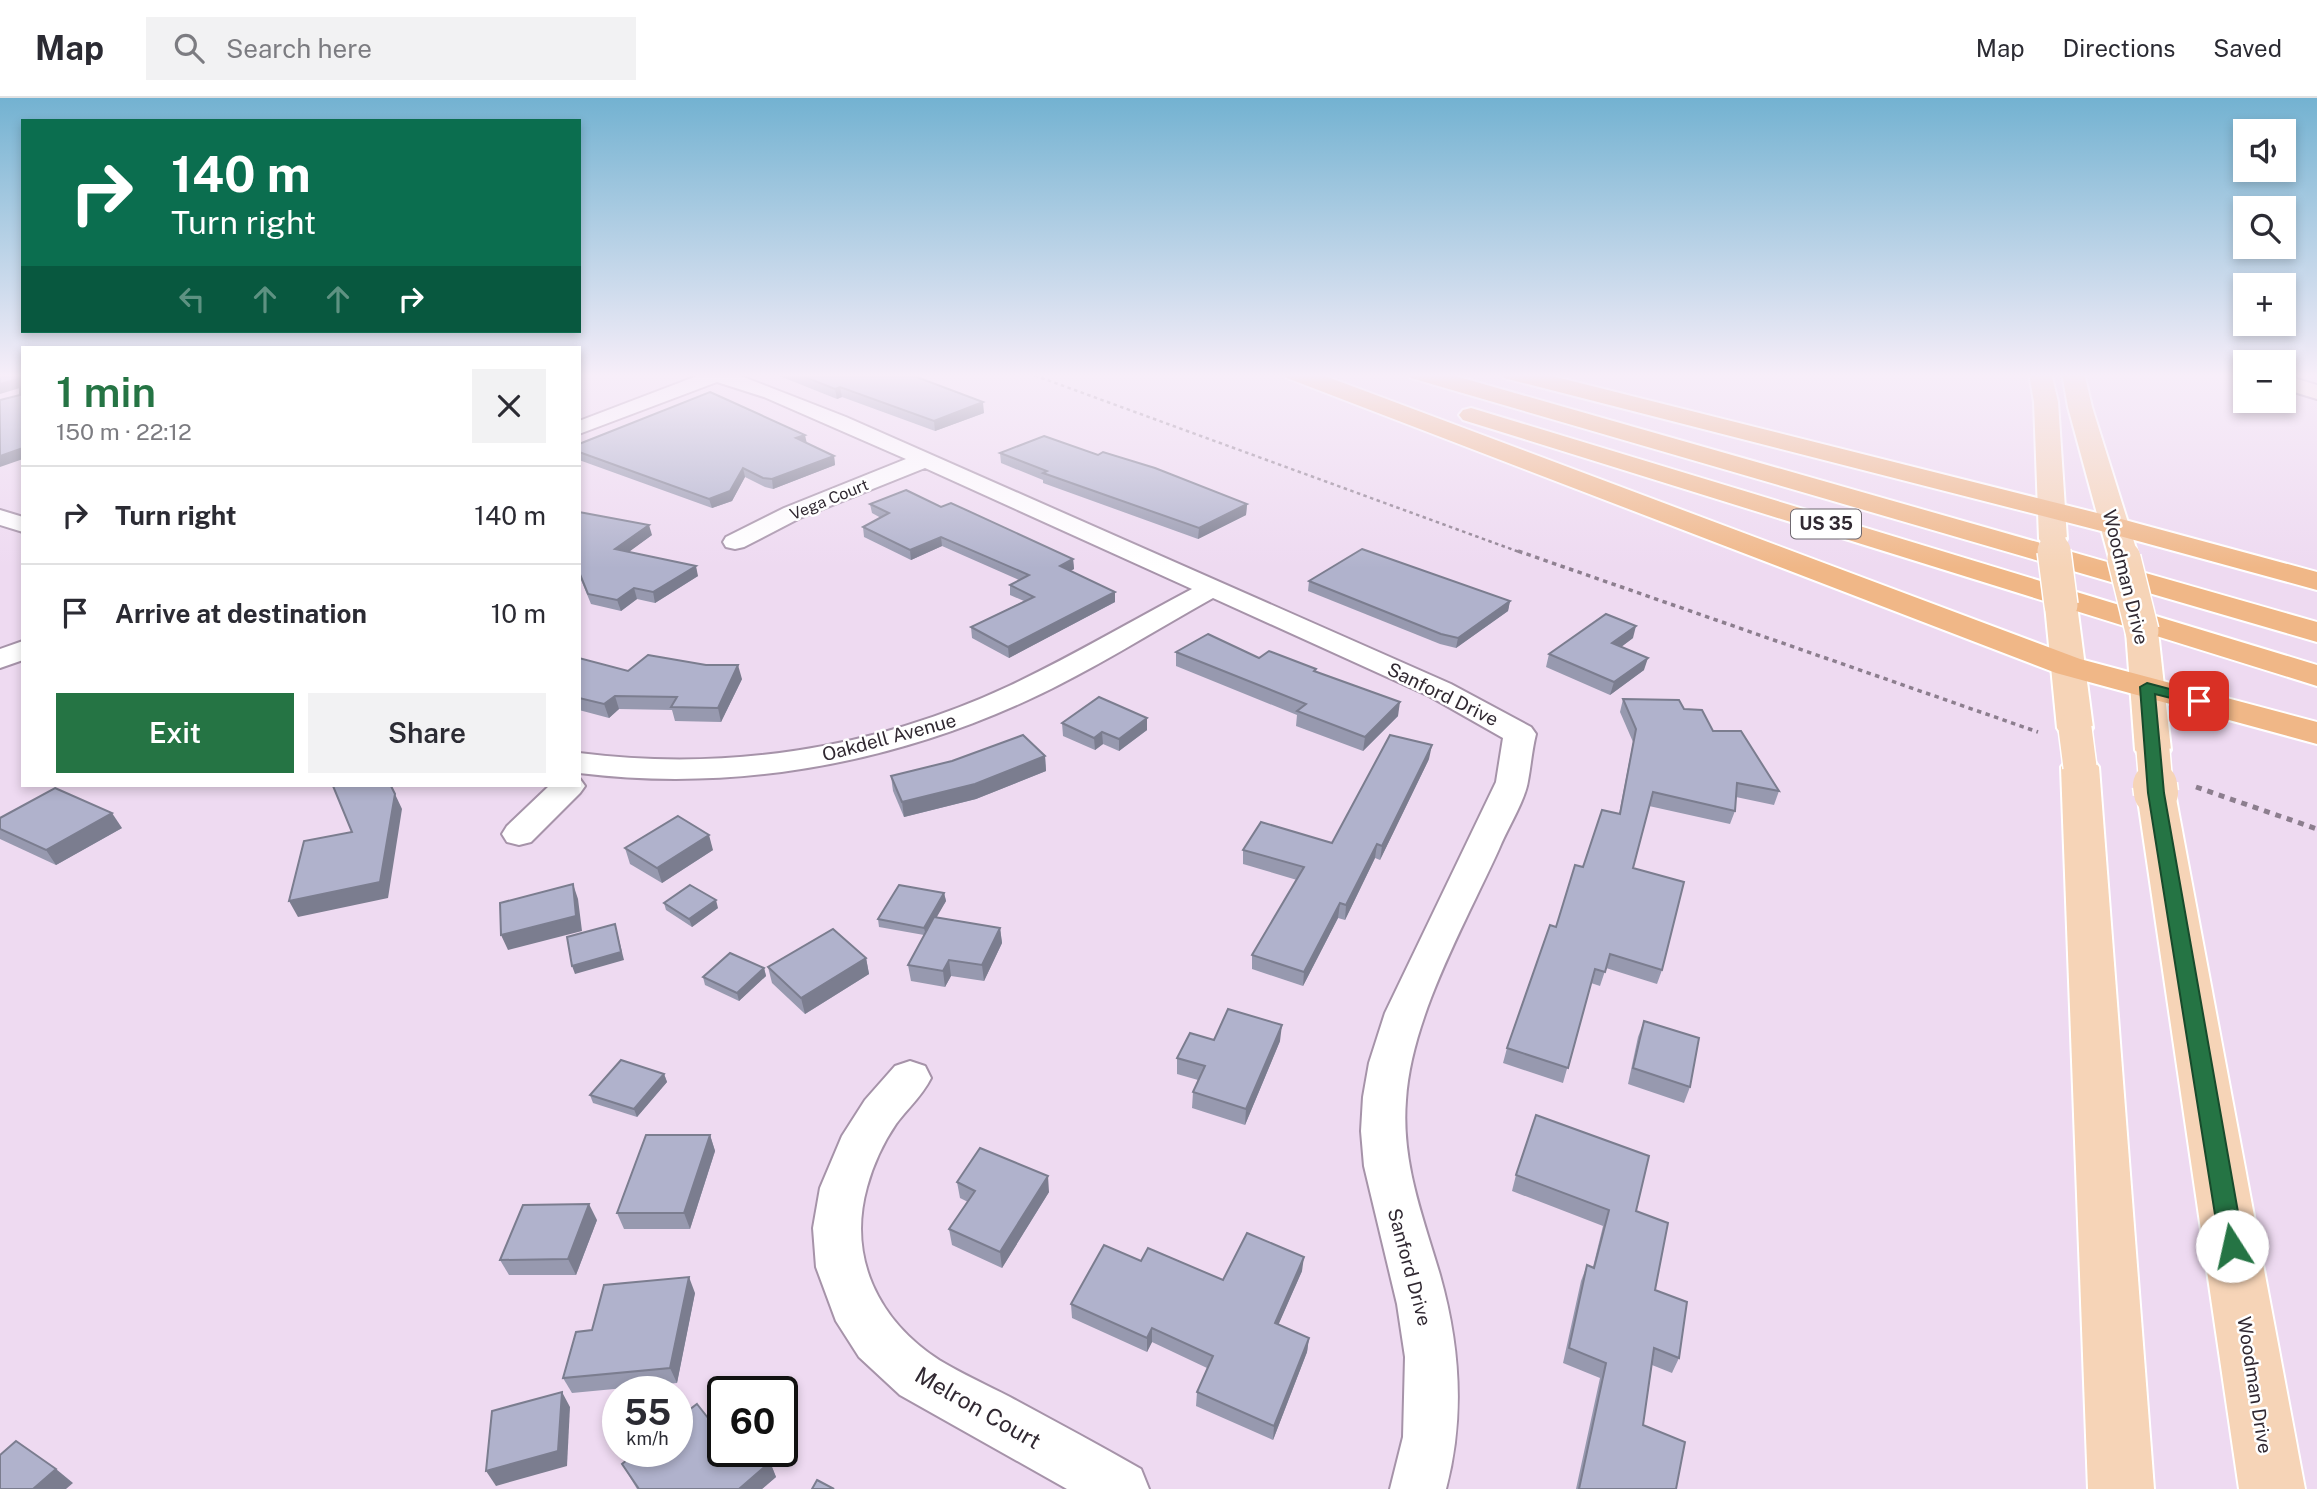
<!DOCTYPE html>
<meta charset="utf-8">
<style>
:root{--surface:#fff;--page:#f2f2f3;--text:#2b2b33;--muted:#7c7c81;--line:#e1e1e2;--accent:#257444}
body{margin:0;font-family:"Public Sans",sans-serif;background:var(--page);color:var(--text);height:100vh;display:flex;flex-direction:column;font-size:26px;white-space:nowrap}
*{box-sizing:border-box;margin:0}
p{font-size:23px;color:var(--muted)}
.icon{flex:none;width:38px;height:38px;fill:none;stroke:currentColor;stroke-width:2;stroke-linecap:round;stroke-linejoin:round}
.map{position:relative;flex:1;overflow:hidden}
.drawer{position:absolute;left:21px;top:248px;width:560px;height:441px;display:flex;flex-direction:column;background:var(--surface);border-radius:0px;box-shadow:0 4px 10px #0003}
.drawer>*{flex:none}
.guide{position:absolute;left:21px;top:21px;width:560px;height:214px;border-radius:0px;box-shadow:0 4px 10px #0003;background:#0b6e4f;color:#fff;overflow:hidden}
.fabs{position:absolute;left:2233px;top:21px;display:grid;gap:14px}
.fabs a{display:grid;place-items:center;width:63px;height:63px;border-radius:0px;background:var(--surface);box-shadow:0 4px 10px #0003;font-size:35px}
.speed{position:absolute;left:602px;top:1278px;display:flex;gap:14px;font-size:35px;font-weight:700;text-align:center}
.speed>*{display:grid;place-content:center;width:91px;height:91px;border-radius:50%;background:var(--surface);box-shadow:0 4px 10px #0003;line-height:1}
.speed small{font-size:18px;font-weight:400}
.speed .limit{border:4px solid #111;border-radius:10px;background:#fff;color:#111}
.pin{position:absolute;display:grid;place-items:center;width:60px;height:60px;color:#fff;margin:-30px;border-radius:14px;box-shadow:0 4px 10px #0006}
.me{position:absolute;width:77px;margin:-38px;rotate:350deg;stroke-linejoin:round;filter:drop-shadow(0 0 5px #0008)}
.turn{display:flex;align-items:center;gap:24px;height:147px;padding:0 35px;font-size:32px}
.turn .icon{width:91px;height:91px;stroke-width:2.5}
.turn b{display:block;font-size:49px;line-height:60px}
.lanes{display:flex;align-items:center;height:66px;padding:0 35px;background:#0003;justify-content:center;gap:35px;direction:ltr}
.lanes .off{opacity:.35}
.round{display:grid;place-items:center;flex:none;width:74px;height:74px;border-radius:0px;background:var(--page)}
.headline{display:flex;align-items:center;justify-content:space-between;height:119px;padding:0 35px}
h1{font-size:42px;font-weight:600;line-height:52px;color:var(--accent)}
.action{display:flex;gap:14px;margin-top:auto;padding:14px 35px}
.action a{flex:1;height:80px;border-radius:0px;background:var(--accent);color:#fff;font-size:28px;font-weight:600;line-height:80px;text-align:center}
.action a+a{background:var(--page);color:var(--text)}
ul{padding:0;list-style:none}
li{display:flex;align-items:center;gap:21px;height:98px;padding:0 35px;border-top:2px solid var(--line)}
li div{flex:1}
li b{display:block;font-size:26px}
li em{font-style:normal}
header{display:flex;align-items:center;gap:42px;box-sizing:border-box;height:98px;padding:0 35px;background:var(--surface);border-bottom:2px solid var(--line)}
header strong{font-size:33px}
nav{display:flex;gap:38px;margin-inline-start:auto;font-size:24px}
.search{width:490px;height:63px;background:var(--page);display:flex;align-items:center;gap:18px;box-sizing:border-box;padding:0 24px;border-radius:0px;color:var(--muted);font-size:26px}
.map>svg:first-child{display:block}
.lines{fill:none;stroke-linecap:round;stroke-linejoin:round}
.minor-casing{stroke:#a693a9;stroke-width:4}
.secondary-casing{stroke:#a693a9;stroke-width:4}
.primary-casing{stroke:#fff;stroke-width:4}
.motorway-casing{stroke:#fff;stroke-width:4}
.path-far2{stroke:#8c7e8e;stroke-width:2.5;stroke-dasharray:3.5 3.5;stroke-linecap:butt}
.path-far1{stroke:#8c7e8e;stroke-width:3.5;stroke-dasharray:4.5 4.5;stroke-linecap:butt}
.path{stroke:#8c7e8e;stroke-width:5;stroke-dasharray:6 6;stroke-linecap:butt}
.minor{fill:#fff;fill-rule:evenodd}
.secondary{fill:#fae9db;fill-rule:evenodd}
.primary{fill:#f6d4b7;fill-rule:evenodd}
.motorway{fill:#f0b787;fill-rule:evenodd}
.primary-bridge-far2-casing{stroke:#fff;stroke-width:28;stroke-linecap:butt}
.primary-bridge-far1-casing{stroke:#fff;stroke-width:36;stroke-linecap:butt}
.primary-bridge-casing{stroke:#fff;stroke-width:47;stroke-linecap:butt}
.primary-bridge-far2{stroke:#f6d4b7;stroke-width:25}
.primary-bridge-far1{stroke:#f6d4b7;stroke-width:33}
.primary-bridge{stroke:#f6d4b7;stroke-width:44}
.wall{fill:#9799af}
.shaded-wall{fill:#7b7d8f}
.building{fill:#b0b2cc;stroke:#7b7d8f;stroke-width:2}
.route{fill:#257444;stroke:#184b2c;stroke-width:2}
.labels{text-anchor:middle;stroke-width:5;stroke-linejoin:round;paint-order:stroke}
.far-street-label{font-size:16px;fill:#312932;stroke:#fff}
.shield{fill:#fff;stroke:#6f6970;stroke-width:2}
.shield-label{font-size:18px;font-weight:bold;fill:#312932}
.street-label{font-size:19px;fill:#312932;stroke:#fff}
.near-street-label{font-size:23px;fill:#312932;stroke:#fff}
</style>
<header>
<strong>Map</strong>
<div class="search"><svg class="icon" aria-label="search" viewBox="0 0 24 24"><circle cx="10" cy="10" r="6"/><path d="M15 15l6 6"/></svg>Search here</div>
<nav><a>Map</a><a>Directions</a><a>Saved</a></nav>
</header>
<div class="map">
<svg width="2317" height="1391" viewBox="0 0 2317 1391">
<rect width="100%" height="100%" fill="#eedaf1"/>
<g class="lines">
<g class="minor-casing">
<g id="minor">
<path d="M705 275H733L846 319 1451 586 1531 629 1536 636C1532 652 1531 667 1528 683 1525 703 1507 731 1499 751 1465 826 1411 920 1406 1002 1401 1064 1423 1119 1440 1177 1460 1248 1465 1319 1446 1391H1390L1403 1339 1405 1259 1397 1206 1364 1068 1361 1033 1363 999 1369 965 1385 915 1496 684 1503 640 1429 598 1213 500C1152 534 1091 573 1028 602 887 667 732 694 579 675V655C726 674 874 651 1009 588 1071 559 1131 523 1192 491L925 370 800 420 744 449 735 451 726 449 723 444 726 439 784 410 906 361 764 299 717 284 579 336V323Z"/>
<polygon points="0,412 23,419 23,434 0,427"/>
<polygon points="23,543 23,562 0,570 0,551"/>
<polygon points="580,681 585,688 580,695 531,744 519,747 507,744 502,736 507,728 549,688 579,688"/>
<path d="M910 963 925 968 931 980C922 998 908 1010 896 1026 883 1045 873 1067 867 1089 847 1160 879 1223 939 1262 962 1276 987 1287 1010 1299 1054 1323 1098 1346 1141 1371L1149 1391H1067L900 1297 859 1259 836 1223 816 1169 813 1130 820 1090 842 1038 865 1002 895 968Z"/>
</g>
</g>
<g class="secondary-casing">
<polygon id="secondary" points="2284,277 2317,287 2317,301 2284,291"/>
</g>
<g class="primary-casing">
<g id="primary">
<polygon points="2029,275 2051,275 2058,304 2067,441 2063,447 2053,450 2043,447 2039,441 2034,304"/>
<polygon points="2062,275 2084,275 2092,309 2139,460 2134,466 2124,469 2114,466 2109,460 2068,309"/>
<polygon points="2231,275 2245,275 2245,283 2234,280"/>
<polygon points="2061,498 2072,500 2077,507 2093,630 2088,638 2075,641 2062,638 2057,630 2045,507 2050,500"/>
<polygon points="2142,523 2153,526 2158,533 2171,652 2166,660 2153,663 2140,660 2135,652 2126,533 2131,526"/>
<polygon points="2080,658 2093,661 2099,669 2154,1391 2088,1391 2061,669 2067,661"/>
<polygon points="2156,683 2170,687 2175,695 2305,1391 2239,1391 2137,695 2142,687"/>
</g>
</g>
<g class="motorway-casing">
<g id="motorway">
<polygon points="1284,275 1317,275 2080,561 2317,624 2317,646 2056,575 1287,280"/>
<polygon points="1408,275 1445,275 2317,524 2317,544 1411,280"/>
<polygon points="1501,275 1540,275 2125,422 2317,474 2317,492 2105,434 1504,280"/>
<polygon points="1471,310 2317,567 2317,588 1463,322 1459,317 1463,312"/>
</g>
</g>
<polyline class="path-far2" points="1028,275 1522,455"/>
<polyline class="path-far1" points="1518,453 2038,634"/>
<polyline class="path" points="2196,689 2317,731"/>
<use href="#minor" class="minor"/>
<use href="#secondary" class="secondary"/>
<use href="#primary" class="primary"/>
<use href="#motorway" class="motorway"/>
<g class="primary-bridge-far2-casing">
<polyline id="primary-bridge-far2" points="2053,441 2055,455"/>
</g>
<g class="primary-bridge-far1-casing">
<g id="primary-bridge-far1">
<polyline points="2054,453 2061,507"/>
<polyline points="2124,460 2142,533"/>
<polyline points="2075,630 2080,669"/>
<polyline points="2153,652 2156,688"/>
</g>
</g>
<g class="primary-bridge-casing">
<polyline id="primary-bridge" points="2155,687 2156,695"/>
</g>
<use href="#primary-bridge-far2" class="primary-bridge-far2"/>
<use href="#primary-bridge-far1" class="primary-bridge-far1"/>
<use href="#primary-bridge" class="primary-bridge"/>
</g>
<g class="wall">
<polygon points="772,275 906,275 984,315 935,333 842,299 837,301"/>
<polygon points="806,345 834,358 835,367 773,391 765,389 745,379 732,403 712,410 579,362 579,346"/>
<polygon points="1000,355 1098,357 1247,406 1246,417 1198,441 1043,385 1043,382 1001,365"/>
<polygon points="870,406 941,409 1073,461 1074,471 1070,473 1115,504 1009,560 972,540 971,529 1024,503 1010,497 1010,487 1019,482 942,448 911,462 864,439 863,429 881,420 872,415"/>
<polygon points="579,414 652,437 628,454 698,478 655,505 637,501 621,513 591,506 579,477"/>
<polygon points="1309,483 1510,503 1508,513 1456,550 1440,546 1308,493"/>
<polygon points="1633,540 1621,549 1644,572 1610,597 1546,569 1549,556"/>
<polygon points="1176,554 1259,560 1316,574 1398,618 1363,653 1296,628 1297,617 1176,568"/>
<polygon points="579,560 628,573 742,581 721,624 675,623 672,612 619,611 609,620 579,612"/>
<polygon points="1623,601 1684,611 1713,633 1779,693 1774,707 1736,699 1735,713 1730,726 1649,708 1633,770 1662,872 1657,886 1606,870 1600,888 1591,885 1563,985 1503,965 1507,950 1556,829 1583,769 1619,716 1633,644 1620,614"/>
<polygon points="1147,620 1147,632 1119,653 1103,646 1095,652 1063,638 1062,625"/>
<polygon points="1045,658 1046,673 976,701 904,719 893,693 891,678"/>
<polygon points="1429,661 1380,762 1375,760 1345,822 1338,820 1303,888 1252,871 1252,857 1297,782 1243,766 1243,752 1332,745"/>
<polygon points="0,720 122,730 56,767 0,741"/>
<polygon points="625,750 713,752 662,785 630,766"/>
<polygon points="944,795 946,803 936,819 1000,830 1002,845 984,883 951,878 945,889 911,883 908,867 924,837 879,829 878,821"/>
<polygon points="664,805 718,810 692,829 666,812"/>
<polygon points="866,860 869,876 805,916 772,885 768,869"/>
<polygon points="764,870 766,878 739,903 705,887 703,879"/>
<polygon points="1644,923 1690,989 1684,1005 1628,986 1638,939"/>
<polygon points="1214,942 1280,943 1245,1027 1192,1010 1193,994 1198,982 1177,976 1177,960"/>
<polygon points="664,976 667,984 637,1019 593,1005 590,997"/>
<polygon points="710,1037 715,1053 690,1131 624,1131 617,1115"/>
<polygon points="1516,1077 1636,1113 1655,1192 1679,1260 1672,1275 1652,1267 1643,1327 1676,1391 1576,1391 1600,1280 1563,1265 1581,1183 1587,1167 1593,1169 1603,1128 1512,1093"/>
<polygon points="957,1084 1049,1094 1002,1170 952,1147 949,1131 968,1104 960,1100"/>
<polygon points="597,1122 576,1177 509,1177 500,1162"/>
<polygon points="1141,1163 1223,1182 1302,1173 1278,1227 1309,1240 1307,1254 1273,1342 1196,1308 1197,1294 1207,1270 1152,1244 1147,1254 1072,1220 1071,1206"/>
<polygon points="695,1195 677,1285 572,1295 563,1280 592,1232"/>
<polygon points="723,1353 770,1364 776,1379 762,1391 637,1391 622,1366"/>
</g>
<g class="shaded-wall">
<polygon points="20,280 23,289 0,296 0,286"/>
<polygon points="840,289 842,299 837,301 835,291"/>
<polygon points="983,304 984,315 935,333 934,323"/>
<polygon points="805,337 807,346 796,340"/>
<polygon points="23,350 23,361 0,369 0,358"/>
<polygon points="834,358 835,367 773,391 772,381"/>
<polygon points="743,370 745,379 732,403 712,410 709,401"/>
<polygon points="1247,406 1246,417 1198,441 1199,430"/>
<polygon points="649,427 652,437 618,462 615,451"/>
<polygon points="941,439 942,448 911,462 910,452"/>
<polygon points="1073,461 1074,471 1060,478 1060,468"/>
<polygon points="696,468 698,478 655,505 653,494"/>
<polygon points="634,490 637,501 621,513 617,502"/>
<polygon points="1115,494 1115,504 1009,560 1008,549"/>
<polygon points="1510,503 1508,513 1456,550 1458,540"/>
<polygon points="1636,528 1633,540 1609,558 1612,545"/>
<polygon points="1648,560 1644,572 1610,597 1614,584"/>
<polygon points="738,567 742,581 721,624 718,610"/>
<polygon points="615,598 619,611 609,620 604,606"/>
<polygon points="1400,604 1398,618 1363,653 1365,639"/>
<polygon points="1147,620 1147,632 1119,653 1119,641"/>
<polygon points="1102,634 1103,646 1095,652 1094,640"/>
<polygon points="1432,647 1429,661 1380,762 1382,748"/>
<polygon points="1045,658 1046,673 976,701 904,719 902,704"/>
<polygon points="395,696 402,711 388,800 298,819 289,803"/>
<polygon points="112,715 122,730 56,767 46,752"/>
<polygon points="709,737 713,752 662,785 657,770"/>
<polygon points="1377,746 1375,760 1345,822 1346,807"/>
<polygon points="573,786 578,801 582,833 508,852 501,837"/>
<polygon points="944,795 946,803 926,838 924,830"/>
<polygon points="716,802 718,810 692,829 689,821"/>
<polygon points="1340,805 1338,820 1303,888 1304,874"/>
<polygon points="615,826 624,862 575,876 572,868"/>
<polygon points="1000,830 1002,845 984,883 982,867"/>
<polygon points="866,860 869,876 805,916 801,900"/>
<polygon points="949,862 951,878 945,889 943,873"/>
<polygon points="764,870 766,878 739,903 737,895"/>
<polygon points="1282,927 1280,943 1245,1027 1246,1011"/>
<polygon points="664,976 667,984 637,1019 634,1011"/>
<polygon points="710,1037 715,1053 690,1131 684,1115"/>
<polygon points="1048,1078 1049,1094 1002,1170 1000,1154"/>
<polygon points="589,1106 597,1122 576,1177 568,1161"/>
<polygon points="1304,1159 1302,1173 1273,1239 1275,1225"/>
<polygon points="689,1179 695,1195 677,1285 670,1270"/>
<polygon points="1152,1230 1152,1244 1147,1254 1147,1240"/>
<polygon points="1309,1240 1307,1254 1273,1342 1274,1328"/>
<polygon points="562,1294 570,1309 567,1368 496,1388 486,1373"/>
<polygon points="770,1364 776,1379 762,1391 739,1391"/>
<polygon points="56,1371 73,1385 66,1391 33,1391"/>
</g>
<g class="building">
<polygon points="0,275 23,275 23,350 0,358 0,302 20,297 20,280 0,286"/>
<polygon points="795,275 906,275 983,304 934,323 840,289 835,291"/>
<polygon points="710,294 805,337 796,340 834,358 772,381 763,380 743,370 730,393 709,401 579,354 579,346"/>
<polygon points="1044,338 1098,357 1103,354 1155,370 1247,406 1199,430 1043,375 1047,373 1000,355"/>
<polygon points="906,392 941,409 951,405 1073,461 1060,468 1115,494 1008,549 971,529 1034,499 1010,487 1029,477 941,439 910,452 863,429 889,415 870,406"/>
<polygon points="579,414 649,427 615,451 696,468 653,494 634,490 617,502 588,496 579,474"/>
<polygon points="1362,451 1510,503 1458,540 1441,536 1309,483"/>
<polygon points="1606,516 1636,528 1612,545 1648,560 1614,584 1549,556"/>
<polygon points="1208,536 1259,560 1269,553 1316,571 1314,573 1400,604 1365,639 1297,613 1306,606 1176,554"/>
<polygon points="648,557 706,567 738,567 718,610 671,609 677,599 615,598 604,606 579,600 579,560 628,573"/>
<polygon points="1099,599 1147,620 1119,641 1102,634 1094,640 1062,625"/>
<polygon points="1623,601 1679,602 1684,611 1702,612 1713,633 1741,633 1779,693 1737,685 1735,713 1653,694 1633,770 1684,784 1662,872 1610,856 1605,874 1595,871 1568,970 1507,950 1550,827 1556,829 1575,767 1583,769 1602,712 1620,716 1636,631"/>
<polygon points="1023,637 1045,658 975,686 902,704 891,678 952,663"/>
<polygon points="1390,637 1432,647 1382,748 1377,746 1346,807 1340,805 1304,874 1252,857 1304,769 1243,752 1261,724 1332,745"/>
<polygon points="333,688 391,688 395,696 380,784 289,803 304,743 352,734"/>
<polygon points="55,690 112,715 46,752 0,731 0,720"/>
<polygon points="678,718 709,737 657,770 625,750"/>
<polygon points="573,786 576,818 501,837 500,805"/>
<polygon points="690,787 716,802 689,821 664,805"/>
<polygon points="899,787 944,795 924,830 878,821"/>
<polygon points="934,819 1000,830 982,867 949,862 943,873 908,867"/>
<polygon points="615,826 621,854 572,868 567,839"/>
<polygon points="833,831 866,860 801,900 768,869"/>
<polygon points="730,855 764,870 737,895 703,879"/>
<polygon points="1228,911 1282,927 1246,1011 1193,994 1205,968 1177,960 1190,935 1214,942"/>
<polygon points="1644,923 1699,940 1690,989 1633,970"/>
<polygon points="621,962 664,976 634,1011 590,997"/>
<polygon points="1536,1017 1649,1058 1636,1113 1668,1125 1655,1192 1687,1204 1679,1260 1654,1250 1643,1327 1685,1344 1676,1391 1579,1391 1606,1265 1569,1250 1587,1167 1594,1170 1609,1112 1516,1077"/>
<polygon points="646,1037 710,1037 684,1115 617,1115"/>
<polygon points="980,1050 1048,1078 1000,1154 949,1131 975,1093 957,1084"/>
<polygon points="589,1106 568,1161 500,1162 523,1107"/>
<polygon points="1247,1135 1304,1159 1275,1225 1309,1240 1274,1328 1197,1294 1213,1258 1152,1230 1147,1240 1071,1206 1104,1147 1141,1163 1148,1150 1223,1182"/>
<polygon points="689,1179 670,1270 563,1280 576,1234 592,1232 604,1187"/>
<polygon points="562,1294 558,1353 486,1373 492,1313"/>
<polygon points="697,1306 723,1339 723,1353 761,1353 770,1364 739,1391 639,1391 622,1366 638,1353 677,1353 677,1321"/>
<polygon points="16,1343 56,1371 33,1391 0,1391 0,1357"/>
<polygon points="817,1382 834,1391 812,1391"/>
</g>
<linearGradient id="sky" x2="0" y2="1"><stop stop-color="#73b2d1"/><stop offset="0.59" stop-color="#f7eef9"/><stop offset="1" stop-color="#f7eef9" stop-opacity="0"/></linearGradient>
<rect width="2317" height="470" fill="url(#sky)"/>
<polygon class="route" points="2147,585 2204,600 2206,603 2199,607 2155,596 2164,695 2244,1148 2240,1155 2232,1158 2224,1155 2220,1148 2148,695 2140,589"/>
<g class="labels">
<g class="far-street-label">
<text transform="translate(829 401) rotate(-22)" y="6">Vega Court</text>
</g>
<rect class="shield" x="1791" y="411.5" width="70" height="29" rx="5"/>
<g class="shield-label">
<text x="1826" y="432">US 35</text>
</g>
<g class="street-label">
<text transform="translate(2126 479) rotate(76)" y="7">Woodman Drive</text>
<text transform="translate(1443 596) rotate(26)" y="7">Sanford Drive</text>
<text transform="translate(889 639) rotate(-15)" y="7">Oakdell Avenue</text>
<text transform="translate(1410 1169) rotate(75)" y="7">Sanford Drive</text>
<text transform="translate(2255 1287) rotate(81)" y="7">Woodman Drive</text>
</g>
<g class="near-street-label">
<text transform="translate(978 1310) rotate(30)" y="8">Melron Court</text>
</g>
</g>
</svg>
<div class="fabs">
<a><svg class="icon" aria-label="sound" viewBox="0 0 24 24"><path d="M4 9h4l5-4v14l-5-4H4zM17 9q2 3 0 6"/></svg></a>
<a><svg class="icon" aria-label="search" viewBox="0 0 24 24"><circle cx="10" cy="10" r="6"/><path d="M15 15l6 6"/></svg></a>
<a>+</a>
<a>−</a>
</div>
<div class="speed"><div>55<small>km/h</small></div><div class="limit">60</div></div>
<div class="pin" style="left:2199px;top:603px;background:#d93025"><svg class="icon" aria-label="arrive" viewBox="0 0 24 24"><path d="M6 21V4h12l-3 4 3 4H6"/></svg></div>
<svg class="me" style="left:2232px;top:1148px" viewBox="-20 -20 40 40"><circle r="19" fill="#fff"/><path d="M0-13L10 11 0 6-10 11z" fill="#257444"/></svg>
<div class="guide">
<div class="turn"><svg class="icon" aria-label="right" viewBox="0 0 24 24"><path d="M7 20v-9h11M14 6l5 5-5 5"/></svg><div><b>140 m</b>Turn right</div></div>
<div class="lanes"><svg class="icon off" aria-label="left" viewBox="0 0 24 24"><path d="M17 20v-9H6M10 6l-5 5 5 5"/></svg><svg class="icon off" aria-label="ahead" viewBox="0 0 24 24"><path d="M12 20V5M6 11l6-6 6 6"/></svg><svg class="icon off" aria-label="ahead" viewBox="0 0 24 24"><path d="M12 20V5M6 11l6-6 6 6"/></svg><svg class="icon" aria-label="right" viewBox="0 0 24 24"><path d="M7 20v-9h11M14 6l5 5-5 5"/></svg></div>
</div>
<section class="drawer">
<div class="headline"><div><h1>1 min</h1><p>150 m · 22:12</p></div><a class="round"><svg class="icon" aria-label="close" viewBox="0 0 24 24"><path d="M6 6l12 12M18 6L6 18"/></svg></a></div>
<ul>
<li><svg class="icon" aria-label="right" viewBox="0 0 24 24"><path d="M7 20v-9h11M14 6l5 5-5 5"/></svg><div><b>Turn right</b></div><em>140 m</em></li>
<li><svg class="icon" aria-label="arrive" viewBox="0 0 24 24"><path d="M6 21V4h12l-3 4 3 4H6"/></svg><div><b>Arrive at destination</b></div><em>10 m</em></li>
</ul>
<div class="action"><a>Exit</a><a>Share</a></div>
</section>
</div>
